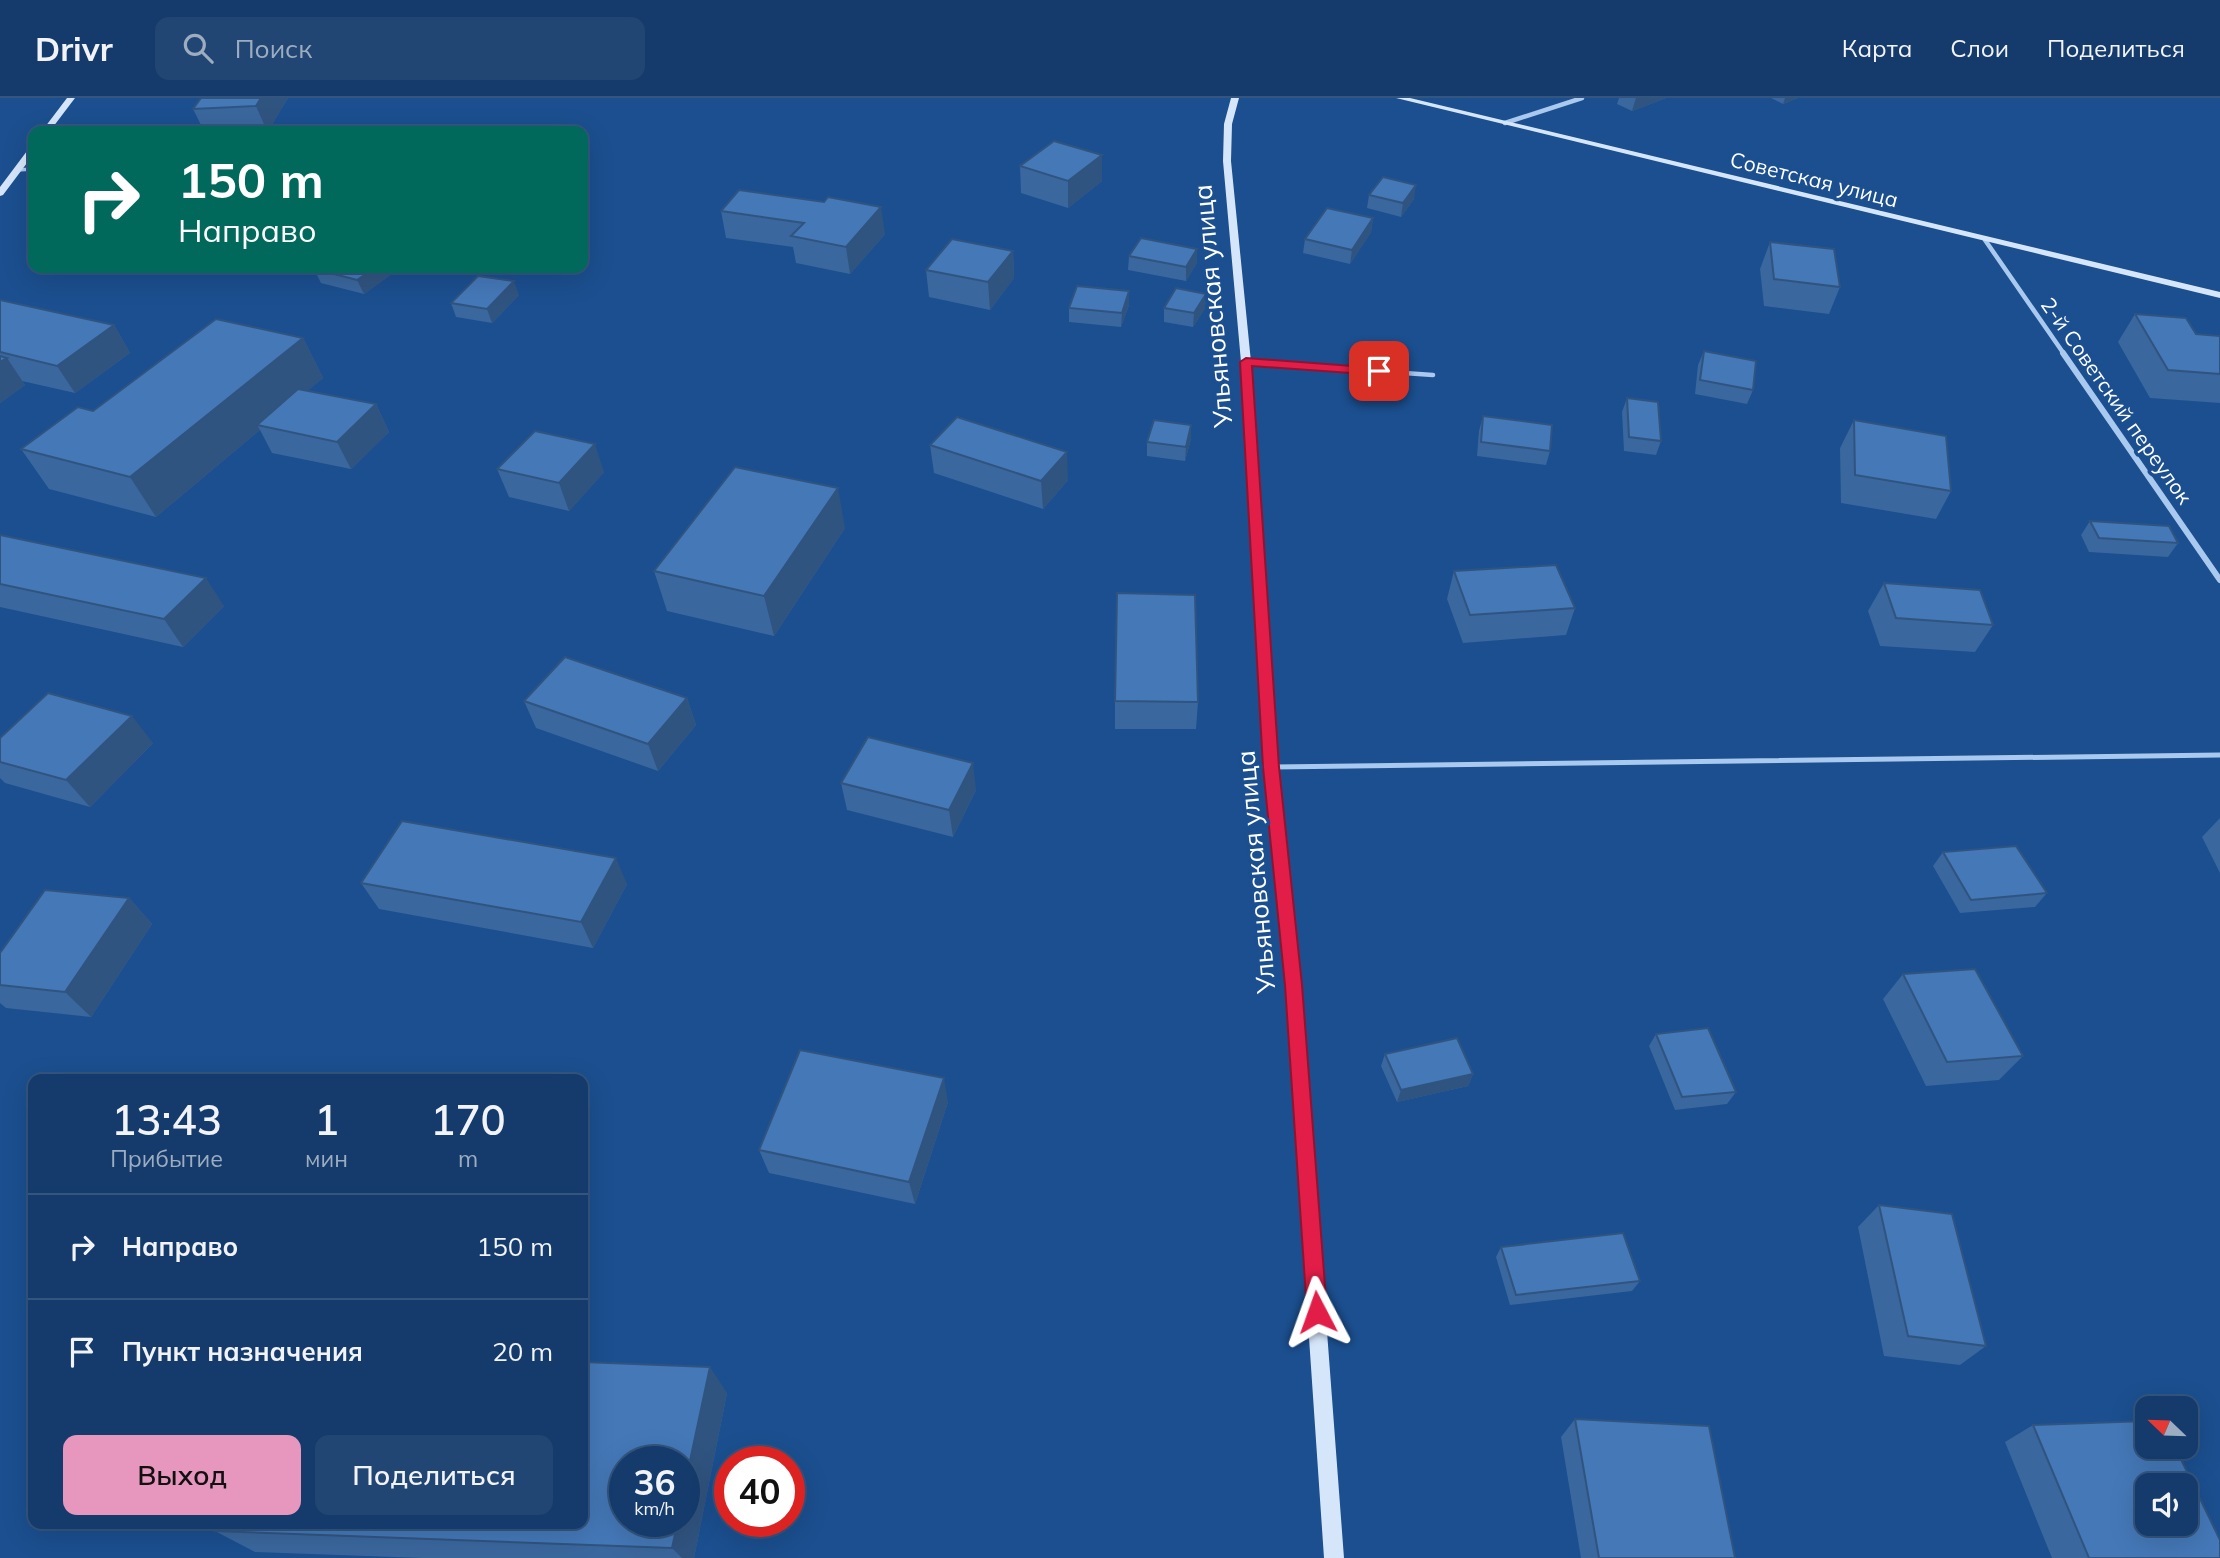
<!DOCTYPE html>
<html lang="ru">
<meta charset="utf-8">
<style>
:root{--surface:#143b6b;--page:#214673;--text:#f1f3f6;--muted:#9dadc1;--line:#33557e;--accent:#e797bd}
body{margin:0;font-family:Mulish,sans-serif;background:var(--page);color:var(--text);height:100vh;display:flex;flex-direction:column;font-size:26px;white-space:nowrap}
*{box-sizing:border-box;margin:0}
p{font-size:23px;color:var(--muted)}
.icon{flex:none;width:38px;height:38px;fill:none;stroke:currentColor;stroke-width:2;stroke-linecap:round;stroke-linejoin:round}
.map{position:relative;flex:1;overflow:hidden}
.drawer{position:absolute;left:28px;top:976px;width:560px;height:455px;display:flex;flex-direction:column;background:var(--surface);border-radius:14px;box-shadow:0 7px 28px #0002,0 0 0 2px var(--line)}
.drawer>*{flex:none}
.hud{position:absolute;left:28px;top:28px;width:560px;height:147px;border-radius:14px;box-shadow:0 7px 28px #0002,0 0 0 2px var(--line);background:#00695c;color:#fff;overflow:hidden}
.needle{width:46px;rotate:293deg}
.fabs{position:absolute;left:2135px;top:1298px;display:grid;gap:14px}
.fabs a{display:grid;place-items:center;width:63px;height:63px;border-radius:14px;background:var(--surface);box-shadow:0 7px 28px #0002,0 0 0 2px var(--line);font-size:35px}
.speed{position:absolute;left:609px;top:1348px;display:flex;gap:14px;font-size:35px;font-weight:700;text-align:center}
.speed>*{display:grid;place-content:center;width:91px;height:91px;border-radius:50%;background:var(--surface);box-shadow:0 7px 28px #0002,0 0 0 2px var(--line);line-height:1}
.speed small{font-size:18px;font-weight:400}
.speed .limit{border:10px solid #d22;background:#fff;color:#111}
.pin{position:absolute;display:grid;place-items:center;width:60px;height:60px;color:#fff;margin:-30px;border-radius:14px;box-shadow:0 4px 10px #0006}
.me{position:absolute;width:77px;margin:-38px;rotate:356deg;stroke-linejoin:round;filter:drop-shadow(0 0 5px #0008)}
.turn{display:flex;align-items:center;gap:24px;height:147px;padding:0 35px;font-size:32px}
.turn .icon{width:91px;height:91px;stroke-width:2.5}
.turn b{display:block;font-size:49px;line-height:60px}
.eta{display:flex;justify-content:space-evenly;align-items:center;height:119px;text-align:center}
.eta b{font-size:42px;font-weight:600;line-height:49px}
.primary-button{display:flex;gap:14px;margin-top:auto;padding:14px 35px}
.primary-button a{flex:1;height:80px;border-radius:14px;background:var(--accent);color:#111;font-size:28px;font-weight:600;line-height:80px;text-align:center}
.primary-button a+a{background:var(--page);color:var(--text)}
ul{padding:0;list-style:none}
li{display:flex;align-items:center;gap:21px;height:105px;padding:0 35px;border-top:2px solid var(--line)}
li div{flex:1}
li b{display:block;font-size:26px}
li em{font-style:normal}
header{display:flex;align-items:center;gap:42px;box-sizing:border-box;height:98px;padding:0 35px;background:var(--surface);border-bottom:2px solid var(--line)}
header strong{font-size:33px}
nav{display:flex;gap:38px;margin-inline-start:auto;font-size:24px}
.search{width:490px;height:63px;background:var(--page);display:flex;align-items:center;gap:18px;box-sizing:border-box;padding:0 24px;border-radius:14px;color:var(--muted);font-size:26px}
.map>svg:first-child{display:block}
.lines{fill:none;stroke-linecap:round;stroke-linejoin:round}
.lane-far2{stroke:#a9c9ee;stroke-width:3.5}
.lane-far1{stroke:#a9c9ee;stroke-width:4.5}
.lane{stroke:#a9c9ee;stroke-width:5}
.street-far1{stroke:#a9c9ee;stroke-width:4.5}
.street{stroke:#a9c9ee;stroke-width:6}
.secondary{fill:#d6e6fa;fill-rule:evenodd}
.wall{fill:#3a679d}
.shaded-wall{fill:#305480}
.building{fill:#4478b7;stroke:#305480;stroke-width:2;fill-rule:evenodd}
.route{fill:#e11d48;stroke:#92132f;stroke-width:2}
.labels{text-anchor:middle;stroke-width:7;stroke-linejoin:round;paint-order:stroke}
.far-street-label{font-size:21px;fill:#fff;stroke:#1b4f8f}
.street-label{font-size:26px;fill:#fff;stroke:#1b4f8f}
</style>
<header>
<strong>Drivr</strong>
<div class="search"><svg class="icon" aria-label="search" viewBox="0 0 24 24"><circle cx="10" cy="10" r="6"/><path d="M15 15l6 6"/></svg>Поиск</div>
<nav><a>Карта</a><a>Слои</a><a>Поделиться</a></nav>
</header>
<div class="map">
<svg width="2220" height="1460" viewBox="0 0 2220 1460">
<rect width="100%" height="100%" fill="#1b4f8f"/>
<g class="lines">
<polyline class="lane-far2" points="17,72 33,71"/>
<polyline class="lane-far1" points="1246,264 1433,277"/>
<polyline class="lane" points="1274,669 2220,657"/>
<g class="street-far1">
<polyline points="1505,25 1582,0"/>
<polyline points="1985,142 2064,256"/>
</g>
<polyline class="street" points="2063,255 2220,482"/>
<g class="secondary">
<polygon points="67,0 75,0 50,33 42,33"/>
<polygon points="1231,0 1239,0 1232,26 1231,63 1251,264 1278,669 1301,887 1344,1460 1324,1460 1285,887 1264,669 1241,264 1223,63 1224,26"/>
<polygon points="1396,0 1410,0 2220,194 2220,200"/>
<polygon points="33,48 33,57 3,97 0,98 0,89 30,49"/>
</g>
</g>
<g class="wall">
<polygon points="201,0 288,0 268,33 204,33 193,11"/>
<polygon points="1619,0 1666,0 1632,13 1617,6"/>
<polygon points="1771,0 1798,0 1783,6"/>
<polygon points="1102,57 1102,83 1068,110 1021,95 1020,68"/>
<polygon points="1369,97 1414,101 1401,119 1367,110"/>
<polygon points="721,113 885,136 850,176 796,165 793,149 726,140"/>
<polygon points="1373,120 1371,134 1350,166 1303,155 1305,141"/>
<polygon points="1770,144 1840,189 1829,216 1764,208 1760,171"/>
<polygon points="1197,151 1197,165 1186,183 1128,172 1129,158"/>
<polygon points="1013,153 1014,180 990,212 929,199 926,172"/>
<polygon points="316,170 391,170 393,175 364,196 321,185 314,171"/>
<polygon points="1129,193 1129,207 1121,229 1069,224 1069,210"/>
<polygon points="1206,196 1205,210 1193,229 1164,224 1164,210"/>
<polygon points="519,197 492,225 456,219 451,205"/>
<polygon points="0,202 114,227 130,255 75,295 22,283 25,287 0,305"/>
<polygon points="2135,216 2196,236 2220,238 2220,305 2150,300 2118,244"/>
<polygon points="303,240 323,280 307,293 376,306 389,334 351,371 272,355 260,332 156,419 49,391 21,351 93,313"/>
<polygon points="1704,253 1753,292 1747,306 1695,296 1698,267"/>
<polygon points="1627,300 1661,343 1656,357 1624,353 1622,314"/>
<polygon points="1483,318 1550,353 1546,367 1477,358 1479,333"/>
<polygon points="1854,322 1951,393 1936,421 1841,405 1840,350"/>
<polygon points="1191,327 1191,341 1185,363 1147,358 1147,344"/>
<polygon points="930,347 1068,382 1043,411 934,375"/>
<polygon points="497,371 604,374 569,413 509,399"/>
<polygon points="2090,423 2178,445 2168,459 2089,454 2081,437"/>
<polygon points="845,430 774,538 667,513 654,473"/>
<polygon points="0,437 224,508 183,549 0,509"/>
<polygon points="1454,473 1575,510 1566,537 1463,545 1447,501"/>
<polygon points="1884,485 1993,527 1975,554 1880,548 1868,513"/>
<polygon points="687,600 696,627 658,673 536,630 524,603"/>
<polygon points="1115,603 1198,604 1196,631 1115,631"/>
<polygon points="0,640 153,645 90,709 5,685 0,680"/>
<polygon points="841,685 976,692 953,739 847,712"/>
<polygon points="2220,720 2220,775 2202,739"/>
<polygon points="1943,754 2047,795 2035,809 1960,815 1933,768"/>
<polygon points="361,785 627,786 593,850 379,811"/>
<polygon points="129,800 152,826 91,919 6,910 0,905 0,855"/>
<polygon points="1903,876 2023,958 1999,982 1926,988 1883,901"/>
<polygon points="1656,936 1736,994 1727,1006 1675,1012 1649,948"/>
<polygon points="1385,956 1473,976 1468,988 1397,1004 1381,968"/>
<polygon points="948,1004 915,1106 769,1075 759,1052"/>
<polygon points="1879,1107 1986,1248 1960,1267 1884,1258 1858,1129"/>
<polygon points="1501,1149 1640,1183 1632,1193 1510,1207 1496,1159"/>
<polygon points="727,1295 694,1460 423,1460 255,1454 215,1433"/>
<polygon points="1575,1321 1735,1460 1581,1460 1561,1339"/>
<polygon points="2033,1327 2220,1460 2052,1460 2005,1344"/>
</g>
<g class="shaded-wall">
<polygon points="261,0 288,0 268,33 267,33 256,8"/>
<polygon points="1636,0 1666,0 1632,13"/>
<polygon points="1785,0 1798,0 1783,6"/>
<polygon points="1102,57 1102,83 1068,110 1068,83"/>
<polygon points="1416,87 1414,101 1401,119 1403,105"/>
<polygon points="881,109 885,136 850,176 846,149"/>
<polygon points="1373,120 1371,134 1350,166 1352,152"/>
<polygon points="1197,151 1197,165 1186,183 1186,169"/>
<polygon points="1013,153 1014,180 990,212 988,184"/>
<polygon points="375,170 391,170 393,175 364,196 357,182"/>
<polygon points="514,183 519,197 492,225 487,211"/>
<polygon points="1129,193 1129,207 1121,229 1122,215"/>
<polygon points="1206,196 1205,210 1193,229 1194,215"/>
<polygon points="114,227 130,255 75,295 57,268"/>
<polygon points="303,240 323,280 264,329 257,327 260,332 156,419 130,379"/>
<polygon points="7,260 25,287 0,305 0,264"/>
<polygon points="376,306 389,334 351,371 337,344"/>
<polygon points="1191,327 1191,341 1185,363 1186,349"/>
<polygon points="595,346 604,374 569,413 559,385"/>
<polygon points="1067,354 1068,382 1043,411 1041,383"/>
<polygon points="838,390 845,430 774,538 764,498"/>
<polygon points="206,480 224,508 183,549 164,521"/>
<polygon points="687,600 696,627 658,673 648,646"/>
<polygon points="132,618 153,645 90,709 66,682"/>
<polygon points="973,665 976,692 953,739 949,712"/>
<polygon points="616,760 627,786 593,850 581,824"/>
<polygon points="129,800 152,826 91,919 65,894"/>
<polygon points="1473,976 1468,988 1397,1004 1401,992"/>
<polygon points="944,980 948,1004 915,1106 909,1084"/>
<polygon points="710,1269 727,1295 694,1460 682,1460 672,1450 678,1423 684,1423 684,1391"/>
</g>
<g class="building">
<polygon points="201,0 261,0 256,8 193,11"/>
<polygon points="1054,43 1102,57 1068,83 1020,68"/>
<polygon points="1383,79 1416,87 1403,105 1369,97"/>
<polygon points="739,92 824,104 828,99 881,109 846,149 791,138 804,125 721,113"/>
<polygon points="1327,110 1373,120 1352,152 1305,141"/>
<polygon points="1141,140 1197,151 1186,169 1129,158"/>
<polygon points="952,141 1013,153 988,184 926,172"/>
<polygon points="1770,144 1834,151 1840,189 1774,181"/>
<polygon points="316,170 375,170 357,182 314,171"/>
<polygon points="478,178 514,183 487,211 451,205"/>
<polygon points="1077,188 1129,193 1122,215 1069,210"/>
<polygon points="1176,190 1206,196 1194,215 1164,210"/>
<polygon points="0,202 114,227 57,268 0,254"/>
<polygon points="2135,216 2186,220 2196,236 2220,238 2220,276 2168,272"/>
<polygon points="216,221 303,240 130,379 21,351 78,309 93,313"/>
<polygon points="1704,253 1756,263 1753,292 1700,282"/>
<polygon points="0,258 7,260 0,264"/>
<polygon points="298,291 376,306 337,344 257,327"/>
<polygon points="1627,300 1658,304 1661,343 1629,339"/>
<polygon points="1483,318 1552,327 1550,353 1481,344"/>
<polygon points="957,319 1067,354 1041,383 930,347"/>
<polygon points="1154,322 1191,327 1186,349 1147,344"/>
<polygon points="1854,322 1946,338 1951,393 1855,377"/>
<polygon points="535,333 595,346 559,385 497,371"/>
<polygon points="735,369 838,390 764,498 654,473"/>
<polygon points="2090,423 2169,428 2178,445 2099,440"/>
<polygon points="0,437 206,480 164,521 0,486"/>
<polygon points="1556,467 1575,510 1470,517 1454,473"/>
<polygon points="1884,485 1980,492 1993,527 1896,520"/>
<polygon points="1117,495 1195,497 1198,604 1115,603"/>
<polygon points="565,559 687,600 648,646 524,603"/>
<polygon points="48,595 132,618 66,682 0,664 0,640"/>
<polygon points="868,639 973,665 949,712 841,685"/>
<polygon points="402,723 616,760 581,824 361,785"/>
<polygon points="2016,748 2047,795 1971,802 1943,754"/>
<polygon points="45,792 129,800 65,894 0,887 0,855"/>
<polygon points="1975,871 2023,958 1947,964 1903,876"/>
<polygon points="1708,930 1736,994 1682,999 1656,936"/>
<polygon points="1457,940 1473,976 1401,992 1385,956"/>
<polygon points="800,952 944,980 909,1084 759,1052"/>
<polygon points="1879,1107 1952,1116 1986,1248 1908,1238"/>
<polygon points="1623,1135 1640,1183 1516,1197 1501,1149"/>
<polygon points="583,1264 710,1269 684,1391 684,1363 625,1363 625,1423 678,1423 672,1450 215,1433 218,1426 583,1426"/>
<polygon points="1575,1321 1709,1328 1735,1460 1599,1460"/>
<path d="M2147 1323V1349H2175L2220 1442V1460H2089L2033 1327ZM2147 1388H2186V1426H2147Z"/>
</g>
<polygon class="route" points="1246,260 1379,270 1385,273 1379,277 1252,268 1279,669 1302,887 1327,1214 1324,1221 1317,1224 1310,1221 1307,1214 1285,887 1263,669 1240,264"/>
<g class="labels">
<g class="far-street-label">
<text transform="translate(1814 82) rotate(14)" y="7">Советская улица</text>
<text transform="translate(2116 303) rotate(55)" y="7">2-й Советский переулок</text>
</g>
<g class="street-label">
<text transform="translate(1213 208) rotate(-95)" y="9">Ульяновская улица</text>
<text transform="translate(1256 774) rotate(-95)" y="9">Ульяновская улица</text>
</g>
</g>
</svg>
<div class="fabs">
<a><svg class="needle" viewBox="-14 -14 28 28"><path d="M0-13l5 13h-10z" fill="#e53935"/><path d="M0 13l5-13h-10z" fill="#9dadc1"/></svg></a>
<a><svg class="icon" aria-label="sound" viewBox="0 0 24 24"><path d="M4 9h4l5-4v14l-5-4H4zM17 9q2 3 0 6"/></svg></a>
</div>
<div class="speed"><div>36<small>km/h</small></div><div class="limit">40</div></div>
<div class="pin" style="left:1379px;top:273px;background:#d93025"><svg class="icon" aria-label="arrive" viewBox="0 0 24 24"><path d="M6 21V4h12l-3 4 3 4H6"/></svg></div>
<svg class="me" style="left:1317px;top:1214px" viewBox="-20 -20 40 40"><path d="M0-17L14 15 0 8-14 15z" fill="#e11d48" stroke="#fff" stroke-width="4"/></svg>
<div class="hud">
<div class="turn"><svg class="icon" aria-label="right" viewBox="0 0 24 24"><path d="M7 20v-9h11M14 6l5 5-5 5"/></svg><div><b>150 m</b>Направо</div></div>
</div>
<section class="drawer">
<div class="eta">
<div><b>13:43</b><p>Прибытие</p></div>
<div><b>1</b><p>мин</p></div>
<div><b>170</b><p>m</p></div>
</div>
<ul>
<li><svg class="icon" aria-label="right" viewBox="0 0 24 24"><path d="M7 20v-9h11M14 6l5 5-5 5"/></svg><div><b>Направо</b></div><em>150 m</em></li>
<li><svg class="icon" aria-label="arrive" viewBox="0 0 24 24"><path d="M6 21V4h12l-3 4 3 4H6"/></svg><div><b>Пункт назначения</b></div><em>20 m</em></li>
</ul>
<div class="primary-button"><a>Выход</a><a>Поделиться</a></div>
</section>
</div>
